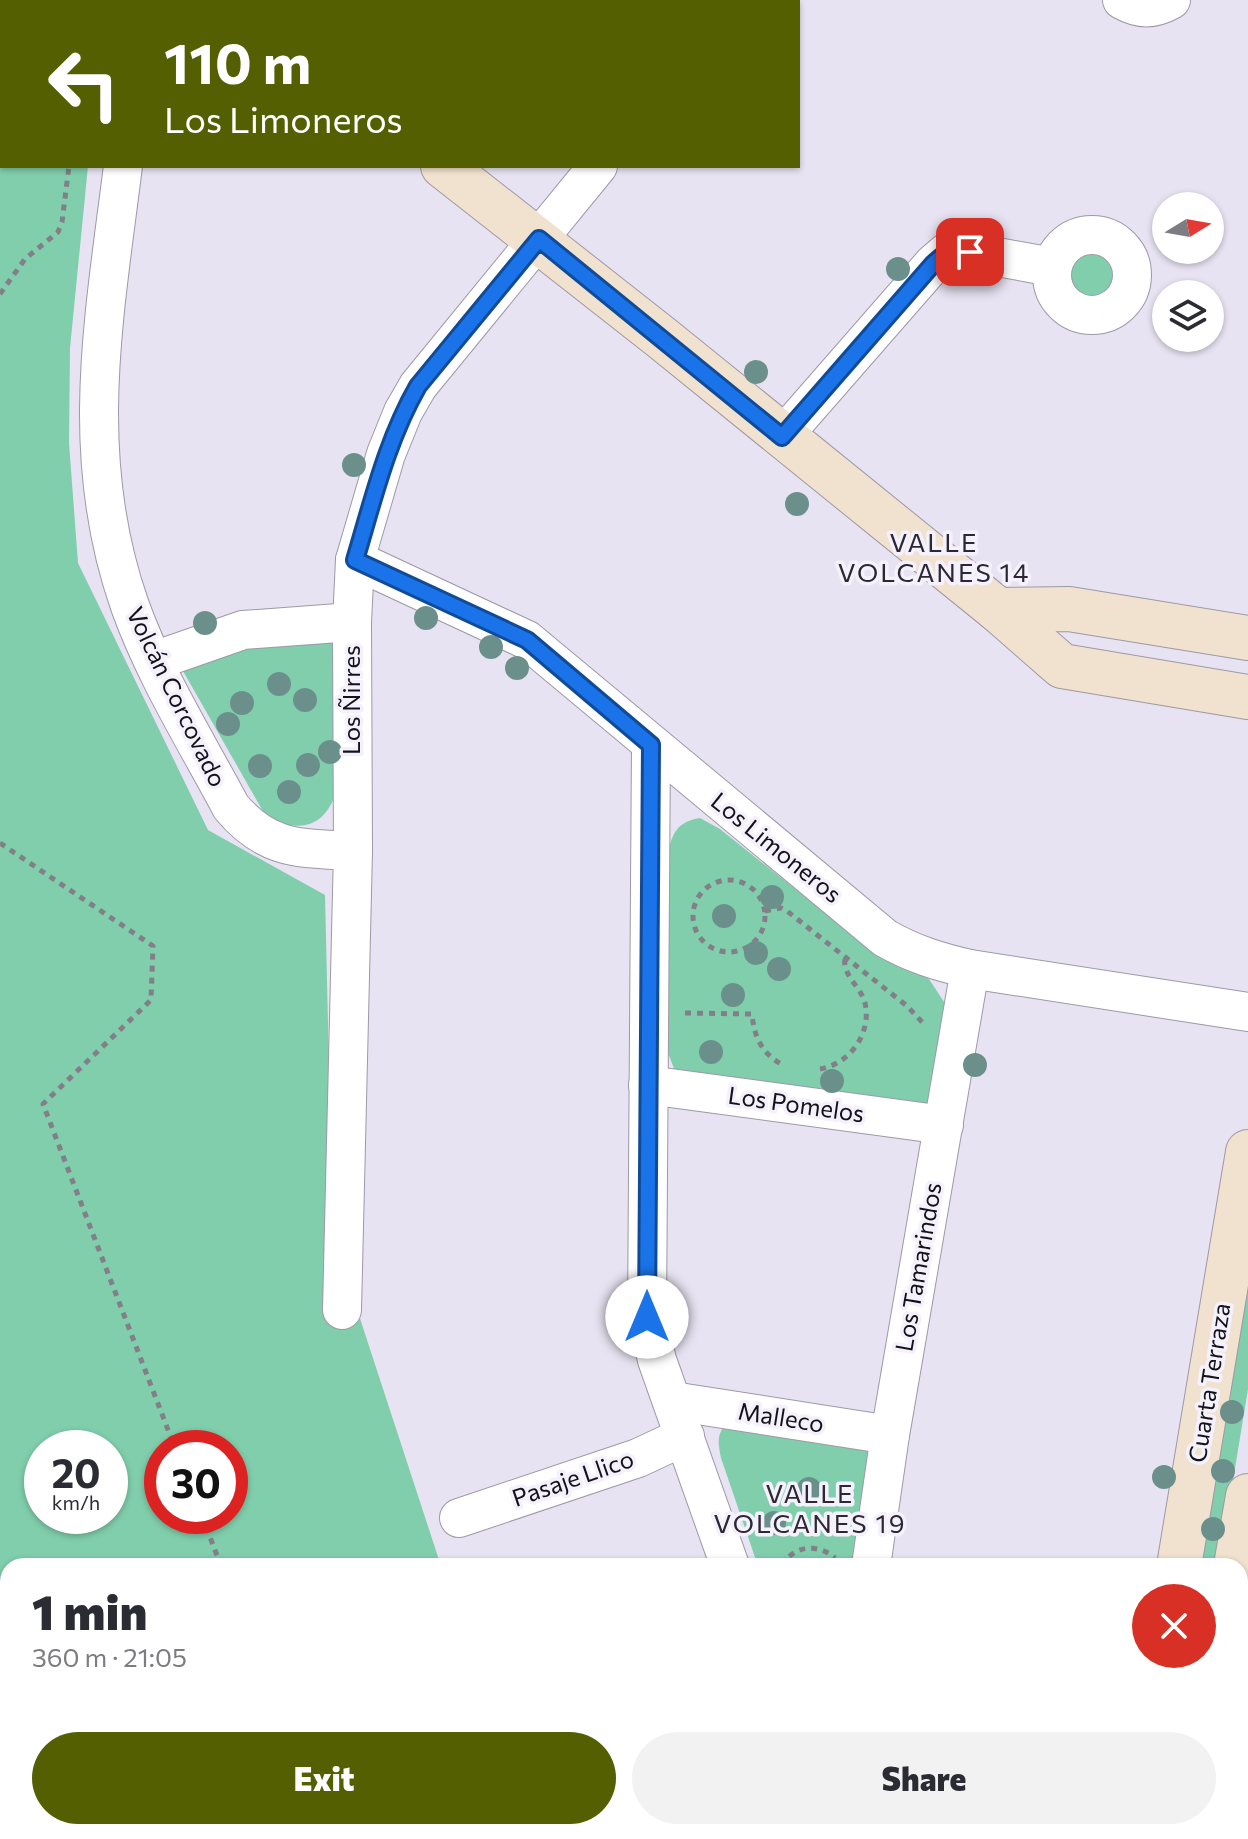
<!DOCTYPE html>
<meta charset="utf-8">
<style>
:root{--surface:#fff;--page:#f2f2f3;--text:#2b2b33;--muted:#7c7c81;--accent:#535f00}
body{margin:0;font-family:Commissioner,sans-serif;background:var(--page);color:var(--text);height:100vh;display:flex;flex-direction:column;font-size:30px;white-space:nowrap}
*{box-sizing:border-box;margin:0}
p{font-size:26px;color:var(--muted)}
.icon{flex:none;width:44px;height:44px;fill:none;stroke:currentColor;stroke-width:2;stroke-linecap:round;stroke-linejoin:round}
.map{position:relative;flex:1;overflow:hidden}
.details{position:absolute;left:0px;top:1558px;width:1248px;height:282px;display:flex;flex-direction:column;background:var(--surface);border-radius:24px 24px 0 0;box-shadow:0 2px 6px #0004}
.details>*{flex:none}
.top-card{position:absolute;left:0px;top:0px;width:800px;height:168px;box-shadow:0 2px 6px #0004;background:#535f00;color:#fff;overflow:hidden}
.needle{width:52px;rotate:79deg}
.fabs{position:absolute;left:1152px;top:192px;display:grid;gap:16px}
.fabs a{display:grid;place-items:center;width:72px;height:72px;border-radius:50%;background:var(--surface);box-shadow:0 2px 6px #0004;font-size:40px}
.speed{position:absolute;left:24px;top:1430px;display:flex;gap:16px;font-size:40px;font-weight:700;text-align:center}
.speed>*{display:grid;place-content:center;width:104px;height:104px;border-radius:50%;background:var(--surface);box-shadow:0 2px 6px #0004;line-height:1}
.speed small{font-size:20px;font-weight:400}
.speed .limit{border:12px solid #d22;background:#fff;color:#111}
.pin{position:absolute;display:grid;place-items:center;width:68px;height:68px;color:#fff;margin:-34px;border-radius:16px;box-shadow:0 4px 12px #0006}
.me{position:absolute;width:88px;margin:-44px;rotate:0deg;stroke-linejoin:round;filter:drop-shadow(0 0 6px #0008)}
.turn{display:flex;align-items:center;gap:28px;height:168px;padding:0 32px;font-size:36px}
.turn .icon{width:104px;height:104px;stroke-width:2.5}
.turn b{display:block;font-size:56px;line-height:68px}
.round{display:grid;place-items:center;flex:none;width:84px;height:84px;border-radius:42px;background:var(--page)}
.head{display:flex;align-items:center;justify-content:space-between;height:136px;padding:0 32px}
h1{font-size:48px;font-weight:800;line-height:60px}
.primary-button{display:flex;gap:16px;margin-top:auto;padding:16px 32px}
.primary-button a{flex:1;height:92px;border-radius:48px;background:var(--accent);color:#fff;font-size:32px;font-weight:800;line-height:92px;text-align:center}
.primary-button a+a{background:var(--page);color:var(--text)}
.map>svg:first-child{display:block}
.green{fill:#80ceac;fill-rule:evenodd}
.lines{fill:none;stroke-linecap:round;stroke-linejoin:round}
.street-casing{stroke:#9d99a7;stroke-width:40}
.secondary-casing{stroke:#9d99a7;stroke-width:46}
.path{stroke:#827f89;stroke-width:5;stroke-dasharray:6 6;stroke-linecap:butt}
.street{stroke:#fff;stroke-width:38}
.secondary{stroke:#f0e2ce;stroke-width:44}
.tree{fill:#6b908b}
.route-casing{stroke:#114b97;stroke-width:20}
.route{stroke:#1a73e8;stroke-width:14}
.labels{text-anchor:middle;stroke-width:7;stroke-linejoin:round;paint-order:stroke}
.street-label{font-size:24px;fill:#131217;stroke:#f4f1fd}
.neighbourhood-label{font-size:26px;letter-spacing:2px;fill:#2b2833;stroke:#f4f1fd}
</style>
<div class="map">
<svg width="1248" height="1839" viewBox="0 0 1248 1839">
<rect width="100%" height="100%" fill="#e7e3f2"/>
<g class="green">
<path d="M0 20 2 166H88L70 348 69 443 78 563 208 830 325 895 333 1236 441 1566H8V1832H528L531 1839H0ZM42 1448H110V1516H42ZM162 1448H230V1516H162Z"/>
<circle cx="1092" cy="275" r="27"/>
<path d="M327 639 337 649 338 786C327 825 306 833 268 820L183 671 217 650Z"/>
<path d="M700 818 720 829 875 953 929 979 946 1005 938 1109 675 1071 668 1053V854C672 833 677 822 700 818Z"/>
<polygon points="1248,1255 1248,1389 1219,1566 1197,1566"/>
<path d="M728 1422 872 1448 860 1566H758L721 1458C718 1442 716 1434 728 1422Z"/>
</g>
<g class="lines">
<g class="street-casing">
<g id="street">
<path d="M1122 0C1140 10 1153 10 1171 0"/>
<polyline points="733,2 735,0"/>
<path d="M123 166C104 318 77 456 130 606 155 676 196 741 231 807 268 851 300 848 353 851"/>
<circle cx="1092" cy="275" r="40"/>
<polyline points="782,437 933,264 947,252 970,252 1052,267"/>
<path d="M355 560 527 640 885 938C913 954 939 962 970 969L1248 1012"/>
<polyline points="154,661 243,630 352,622"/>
<polyline points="651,745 647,1317 657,1360 730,1566"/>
<polyline points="648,1085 944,1125"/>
<polyline points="342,1310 353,851 352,622 355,560 386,454 403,412 418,386 598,166"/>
<polyline points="672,1401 890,1435"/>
<polyline points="459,1518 638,1458 685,1436"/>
<polyline points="871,1566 890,1435 970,969"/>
<polyline points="1240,1780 1248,1781"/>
<polyline points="823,1832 825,1839"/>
</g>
</g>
<g class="secondary-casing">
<g id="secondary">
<polyline points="152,0 164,2"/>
<polyline points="246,0 248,2"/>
<polyline points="443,166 662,338 998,610 1062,666 1248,697"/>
<polyline points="998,610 1069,609 1248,638"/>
<polyline points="1179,1566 1248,1152"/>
<polyline points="1236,1566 1248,1496"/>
<polyline points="1133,1839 1135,1832"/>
<polyline points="1192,1839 1193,1832"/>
</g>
</g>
<g class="path">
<polyline points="0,294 25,259 58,232 62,222 69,166"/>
<polyline points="0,843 153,946 151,1000 43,1104 175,1448"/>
<circle cx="729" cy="916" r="36"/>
<polyline points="765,911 781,908 787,911 907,1006 924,1024"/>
<path d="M685 1013 752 1014C754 1037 762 1054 783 1065"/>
<path d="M820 1069C850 1064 872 1033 865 1003 860 985 842 976 845 957"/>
<polyline points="202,1516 221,1566"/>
<path d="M782 1566C793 1545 818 1543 835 1558"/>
<polyline points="323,1832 326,1839"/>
</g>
<use href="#street" class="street"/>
<use href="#secondary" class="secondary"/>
</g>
<g class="tree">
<circle cx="898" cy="269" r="12"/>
<circle cx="756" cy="372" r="12"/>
<circle cx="354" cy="465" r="12"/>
<circle cx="797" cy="504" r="12"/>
<circle cx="426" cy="618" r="12"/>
<circle cx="205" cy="623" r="12"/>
<circle cx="491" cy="647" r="12"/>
<circle cx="517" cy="668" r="12"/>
<circle cx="279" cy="684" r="12"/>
<circle cx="305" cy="700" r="12"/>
<circle cx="242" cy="703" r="12"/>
<circle cx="228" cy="724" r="12"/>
<circle cx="330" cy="752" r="12"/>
<circle cx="308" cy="765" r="12"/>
<circle cx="260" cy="766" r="12"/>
<circle cx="289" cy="792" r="12"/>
<circle cx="772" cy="897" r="12"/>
<circle cx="724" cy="916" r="12"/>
<circle cx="756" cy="953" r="12"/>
<circle cx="779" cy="969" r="12"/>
<circle cx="733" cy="995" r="12"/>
<circle cx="711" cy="1052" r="12"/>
<circle cx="975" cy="1065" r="12"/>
<circle cx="832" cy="1081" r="12"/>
<circle cx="625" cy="1331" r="12"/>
<circle cx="1232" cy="1412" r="12"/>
<circle cx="1223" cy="1471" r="12"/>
<circle cx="1164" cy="1477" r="12"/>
<circle cx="809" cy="1489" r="12"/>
<circle cx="774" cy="1523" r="12"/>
<circle cx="1213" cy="1529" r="12"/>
</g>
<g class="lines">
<g class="route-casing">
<path id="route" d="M647 1317 651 745 527 640 355 560C373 500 387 440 418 386L539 239 782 437 933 264 947 252H970"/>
</g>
<use href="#route" class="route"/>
</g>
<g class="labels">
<g class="street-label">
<text transform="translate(176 697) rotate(64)" y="8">Volcán Corcovado</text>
<text transform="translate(352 700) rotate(-90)" y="8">Los Ñirres</text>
<text transform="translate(776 848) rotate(39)" y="8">Los Limoneros</text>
<text transform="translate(796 1105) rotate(8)" y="8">Los Pomelos</text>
<text transform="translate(919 1267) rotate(-80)" y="8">Los Tamarindos</text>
<text transform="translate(1210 1383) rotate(-81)" y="8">Cuarta Terraza</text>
<text transform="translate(781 1418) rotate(9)" y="8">Malleco</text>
<text transform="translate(573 1479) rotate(-19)" y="8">Pasaje Llico</text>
</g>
<g class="neighbourhood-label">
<text x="934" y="552">VALLE<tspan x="934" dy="30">VOLCANES 14</tspan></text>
<text x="810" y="1503">VALLE<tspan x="810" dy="30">VOLCANES 19</tspan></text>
</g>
</g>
</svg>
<div class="fabs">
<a><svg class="needle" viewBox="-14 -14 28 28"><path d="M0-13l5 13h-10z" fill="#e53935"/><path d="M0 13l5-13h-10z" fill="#7c7c81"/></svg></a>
<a><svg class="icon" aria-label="layers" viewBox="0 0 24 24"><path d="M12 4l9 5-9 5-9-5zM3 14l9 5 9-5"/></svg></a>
</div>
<div class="speed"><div>20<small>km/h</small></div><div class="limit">30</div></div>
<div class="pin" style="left:970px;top:252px;background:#d93025"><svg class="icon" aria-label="arrive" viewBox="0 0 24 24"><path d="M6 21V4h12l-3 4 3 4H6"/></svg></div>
<svg class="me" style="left:647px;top:1317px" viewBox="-20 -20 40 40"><circle r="19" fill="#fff"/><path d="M0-13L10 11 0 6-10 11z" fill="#1a73e8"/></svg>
<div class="top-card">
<div class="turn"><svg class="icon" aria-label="left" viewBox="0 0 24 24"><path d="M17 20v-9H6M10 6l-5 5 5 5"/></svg><div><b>110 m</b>Los Limoneros</div></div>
</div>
<section class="details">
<div class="head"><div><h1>1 min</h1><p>360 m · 21:05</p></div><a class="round" style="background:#d93025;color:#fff"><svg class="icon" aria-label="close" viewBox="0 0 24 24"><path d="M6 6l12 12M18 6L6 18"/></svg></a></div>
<div class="primary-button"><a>Exit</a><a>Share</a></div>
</section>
</div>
